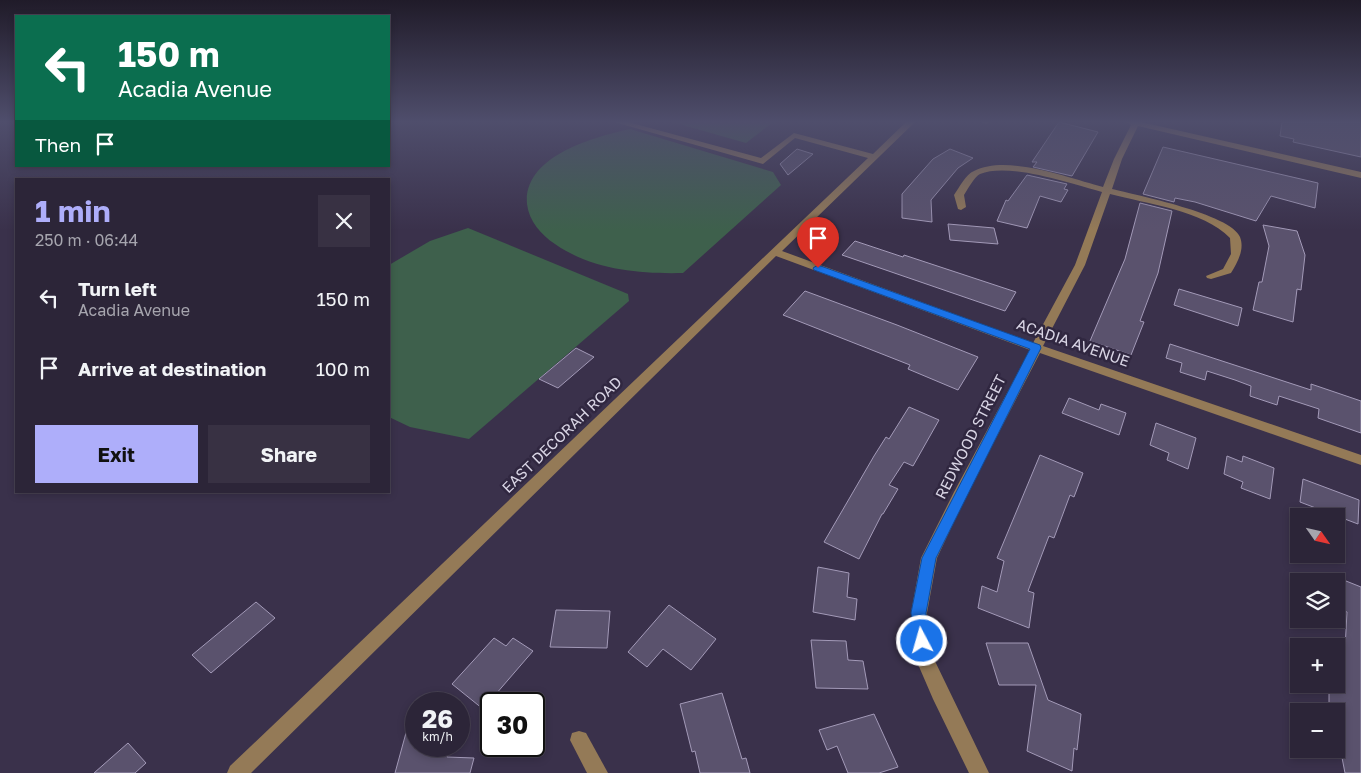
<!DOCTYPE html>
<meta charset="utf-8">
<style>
:root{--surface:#2c2538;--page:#383143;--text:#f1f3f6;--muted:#a6a5ae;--line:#484253;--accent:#aeaefa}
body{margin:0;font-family:"Golos Text",sans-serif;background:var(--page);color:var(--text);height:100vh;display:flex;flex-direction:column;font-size:19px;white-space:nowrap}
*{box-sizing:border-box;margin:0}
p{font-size:16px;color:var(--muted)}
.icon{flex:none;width:28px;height:28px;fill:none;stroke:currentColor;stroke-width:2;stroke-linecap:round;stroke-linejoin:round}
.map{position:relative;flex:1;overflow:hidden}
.side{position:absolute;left:15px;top:178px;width:375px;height:315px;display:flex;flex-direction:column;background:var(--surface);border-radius:0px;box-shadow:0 2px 8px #0003,0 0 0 1px var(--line)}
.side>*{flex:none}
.banner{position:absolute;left:15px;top:15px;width:375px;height:152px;border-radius:0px;box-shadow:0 2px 8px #0003,0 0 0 1px var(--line);background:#0b6e4f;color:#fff;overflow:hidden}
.needle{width:32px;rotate:124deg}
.buttons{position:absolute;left:1290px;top:508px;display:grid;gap:10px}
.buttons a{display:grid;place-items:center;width:55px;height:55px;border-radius:0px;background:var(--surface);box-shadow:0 2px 8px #0003,0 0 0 1px var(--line);font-size:25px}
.speed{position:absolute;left:405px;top:692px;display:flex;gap:10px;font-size:25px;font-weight:700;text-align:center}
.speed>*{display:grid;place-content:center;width:65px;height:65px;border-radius:50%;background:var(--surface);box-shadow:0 2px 8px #0003,0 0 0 1px var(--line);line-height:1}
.speed small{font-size:12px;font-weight:400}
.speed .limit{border:2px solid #111;border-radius:8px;background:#fff;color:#111}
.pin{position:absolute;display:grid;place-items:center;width:42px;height:42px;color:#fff;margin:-51px -21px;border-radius:50% 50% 50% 0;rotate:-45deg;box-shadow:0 0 5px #0007}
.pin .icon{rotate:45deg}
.me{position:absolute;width:55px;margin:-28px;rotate:354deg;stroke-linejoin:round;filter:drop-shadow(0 0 4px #0008)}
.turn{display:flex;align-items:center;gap:18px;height:105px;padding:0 20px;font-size:22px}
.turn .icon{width:65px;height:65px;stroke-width:2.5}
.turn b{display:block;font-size:35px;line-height:42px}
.then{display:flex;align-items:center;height:48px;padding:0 20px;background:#0003;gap:10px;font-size:19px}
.round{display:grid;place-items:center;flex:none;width:52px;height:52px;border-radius:0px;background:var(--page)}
.headline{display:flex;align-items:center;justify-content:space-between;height:85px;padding:0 20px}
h1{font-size:30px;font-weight:700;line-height:38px;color:var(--accent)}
.button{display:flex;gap:10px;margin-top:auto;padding:10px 20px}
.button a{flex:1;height:58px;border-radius:0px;background:var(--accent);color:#111;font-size:20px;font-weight:700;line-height:58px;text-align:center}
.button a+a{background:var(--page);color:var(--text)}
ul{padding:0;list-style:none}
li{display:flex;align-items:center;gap:15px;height:70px;padding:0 20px}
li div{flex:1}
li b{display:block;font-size:19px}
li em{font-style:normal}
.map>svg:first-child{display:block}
.green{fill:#3e604c}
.building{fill:#5a526d;stroke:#a39ab8}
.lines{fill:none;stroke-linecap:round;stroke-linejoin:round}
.minor{fill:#947a57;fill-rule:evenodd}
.route{fill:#1a73e8;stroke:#114b97}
.labels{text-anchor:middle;stroke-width:5;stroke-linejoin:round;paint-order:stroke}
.street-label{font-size:15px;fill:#d8d4e4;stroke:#302740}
</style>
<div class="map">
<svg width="1361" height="773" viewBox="0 0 1361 773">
<rect width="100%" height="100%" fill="#3a314b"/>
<g class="green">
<polygon points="672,122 773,122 746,143"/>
<path d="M630 129 773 172 781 185 683 273C640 274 592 270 555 244 541 235 529 221 527 204 523 156 594 137 630 129Z"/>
<polygon points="468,228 628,294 629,301 469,439 410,427 389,417 389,265 430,241"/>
</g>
<g class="building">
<polygon points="1059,122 1098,132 1072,176 1033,167 1037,162 1032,162"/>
<polygon points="1282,122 1361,122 1361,157 1293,142 1294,139 1280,136"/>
<polygon points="1163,147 1318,183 1315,208 1271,196 1256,221 1195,202 1175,198 1174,202 1143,194"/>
<polygon points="797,149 813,154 788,175 780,164"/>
<polygon points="950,149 973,158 958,168 931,200 932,222 902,218 902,194 933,159"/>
<polygon points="1027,175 1067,184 1064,189 1068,190 1061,202 1040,196 1027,228 997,221 1006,200 1008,201"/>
<polygon points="1140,203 1172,211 1158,273 1140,321 1144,322 1131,355 1090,341 1125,259"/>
<polygon points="948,224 994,228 998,244 950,240"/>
<polygon points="1263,225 1297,231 1305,255 1301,290 1297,289 1293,322 1253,310 1259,282 1262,282 1269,246"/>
<polygon points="855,241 903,257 904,255 1016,292 1005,311 842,255"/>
<polygon points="1179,289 1242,308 1238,326 1174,305"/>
<polygon points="805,291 897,325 978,357 958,390 908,369 910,365 783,315"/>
<polygon points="1170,344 1311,390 1311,384 1361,401 1361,433 1318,418 1319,409 1279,396 1277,405 1250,396 1251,386 1235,380 1207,371 1205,380 1180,372 1182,363 1166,358"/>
<polygon points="576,348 594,357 558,388 539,379"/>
<polygon points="1069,398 1099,410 1101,404 1126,413 1119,435 1062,413"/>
<polygon points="909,407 939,420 913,466 904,462 889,485 898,489 883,514 882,514 859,559 824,542 874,456 886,437 889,439"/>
<polygon points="1156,423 1196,438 1188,469 1167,460 1169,453 1150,445"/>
<polygon points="1040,455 1083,473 1074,497 1070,495 1054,538 1049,536 1028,591 1034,593 1029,628 978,608 982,586 997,592 1004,561 997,558"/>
<polygon points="1227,456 1242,462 1243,456 1274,468 1270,499 1241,488 1243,482 1224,474"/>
<polygon points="1303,479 1359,500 1358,524 1300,502"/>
<polygon points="818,567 849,573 847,597 857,599 855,620 813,612"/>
<polygon points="1336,577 1361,587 1361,773 1345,773 1338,737 1336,736 1336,711 1329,711 1329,684 1336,684 1336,645 1345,649 1347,612 1336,608"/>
<polygon points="256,602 275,618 211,673 192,655"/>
<polygon points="669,605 716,639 691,670 663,649 647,667 628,652"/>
<polygon points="556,610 610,611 607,648 550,647"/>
<polygon points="494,638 506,646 513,638 533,651 483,709 452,684"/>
<polygon points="811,640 846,641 848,660 863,661 868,689 816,688"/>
<polygon points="986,643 1028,643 1048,700 1081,714 1077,750 1074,748 1072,771 1027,751 1036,685 999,685"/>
<polygon points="722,693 742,759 746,758 750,773 700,773 695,751 692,752 680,704"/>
<polygon points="412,711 416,712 416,746 449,746 447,757 474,758 470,773 395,773"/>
<polygon points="874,714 898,767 879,773 848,773 837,746 827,750 819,730"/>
<polygon points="128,743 146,763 135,773 94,773"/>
</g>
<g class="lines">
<g class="minor">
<path d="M614 122H628L761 158 794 133 873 154 906 122H915L782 251 1033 343 1075 265 1102 192C1071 184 1009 162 980 174 974 177 968 189 964 195L966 207 961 210 958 209 954 195C959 188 966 174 974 171 1007 154 1069 178 1103 187L1114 159 1131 125 1126 122H1141L1361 172V178L1138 126 1122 159 1112 189C1136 195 1231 214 1240 237 1245 250 1237 263 1231 273L1211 279 1207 278 1206 276 1223 269 1231 254 1230 238C1203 210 1147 204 1110 194L1085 265 1043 346 1361 455V465L1040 353 968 492 937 558 927 613 932 655 989 773H969L933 699 914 655 911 613 921 558 954 492 1030 350 776 256 251 773H227L230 766 868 158 795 138 763 164Z"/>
<polygon points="981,122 990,122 986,124"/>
<polygon points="579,731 586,733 608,773 587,773 570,740 572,733"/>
</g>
</g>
<linearGradient id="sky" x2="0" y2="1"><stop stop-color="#201b29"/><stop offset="0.53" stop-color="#4f4e6c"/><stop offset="1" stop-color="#4f4e6c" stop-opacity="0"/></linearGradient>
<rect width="1361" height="230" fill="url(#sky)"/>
<polygon class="route" points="818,265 1040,345 1041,348 936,558 926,613 929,641 927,646 922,648 916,646 911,613 922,558 1030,349 814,270 813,268"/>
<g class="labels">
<g class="street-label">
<text transform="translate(1073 343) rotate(19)" y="5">ACADIA AVENUE</text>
<text transform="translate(562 435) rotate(-44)" y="5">EAST DECORAH ROAD</text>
<text transform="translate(971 437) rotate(-63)" y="5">REDWOOD STREET</text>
</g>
</g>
</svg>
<div class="buttons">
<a><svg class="needle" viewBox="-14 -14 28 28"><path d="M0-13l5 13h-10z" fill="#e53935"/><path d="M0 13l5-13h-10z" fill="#a6a5ae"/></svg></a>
<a><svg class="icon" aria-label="layers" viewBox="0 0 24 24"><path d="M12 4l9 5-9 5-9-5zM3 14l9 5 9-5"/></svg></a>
<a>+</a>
<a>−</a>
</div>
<div class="speed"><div>26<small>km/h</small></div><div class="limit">30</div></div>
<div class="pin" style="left:818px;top:268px;background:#d93025"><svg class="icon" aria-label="arrive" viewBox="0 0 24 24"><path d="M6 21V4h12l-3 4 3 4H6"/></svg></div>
<svg class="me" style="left:922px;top:641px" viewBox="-20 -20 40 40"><circle r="17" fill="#1a73e8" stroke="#fff" stroke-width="3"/><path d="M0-11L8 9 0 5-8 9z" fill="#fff"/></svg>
<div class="banner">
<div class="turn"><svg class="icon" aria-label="left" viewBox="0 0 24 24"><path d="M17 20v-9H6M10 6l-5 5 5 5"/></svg><div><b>150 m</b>Acadia Avenue</div></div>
<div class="then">Then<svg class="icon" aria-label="arrive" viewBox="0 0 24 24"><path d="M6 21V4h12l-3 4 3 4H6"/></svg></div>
</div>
<section class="side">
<div class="headline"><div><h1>1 min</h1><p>250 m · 06:44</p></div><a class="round"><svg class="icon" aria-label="close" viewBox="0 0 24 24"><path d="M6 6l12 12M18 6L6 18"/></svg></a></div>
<ul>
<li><svg class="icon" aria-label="left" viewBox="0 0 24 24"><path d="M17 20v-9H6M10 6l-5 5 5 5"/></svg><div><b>Turn left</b><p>Acadia Avenue</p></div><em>150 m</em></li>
<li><svg class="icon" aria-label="arrive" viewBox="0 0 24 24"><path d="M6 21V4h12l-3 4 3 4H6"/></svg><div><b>Arrive at destination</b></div><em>100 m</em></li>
</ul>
<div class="button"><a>Exit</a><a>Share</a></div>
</section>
</div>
